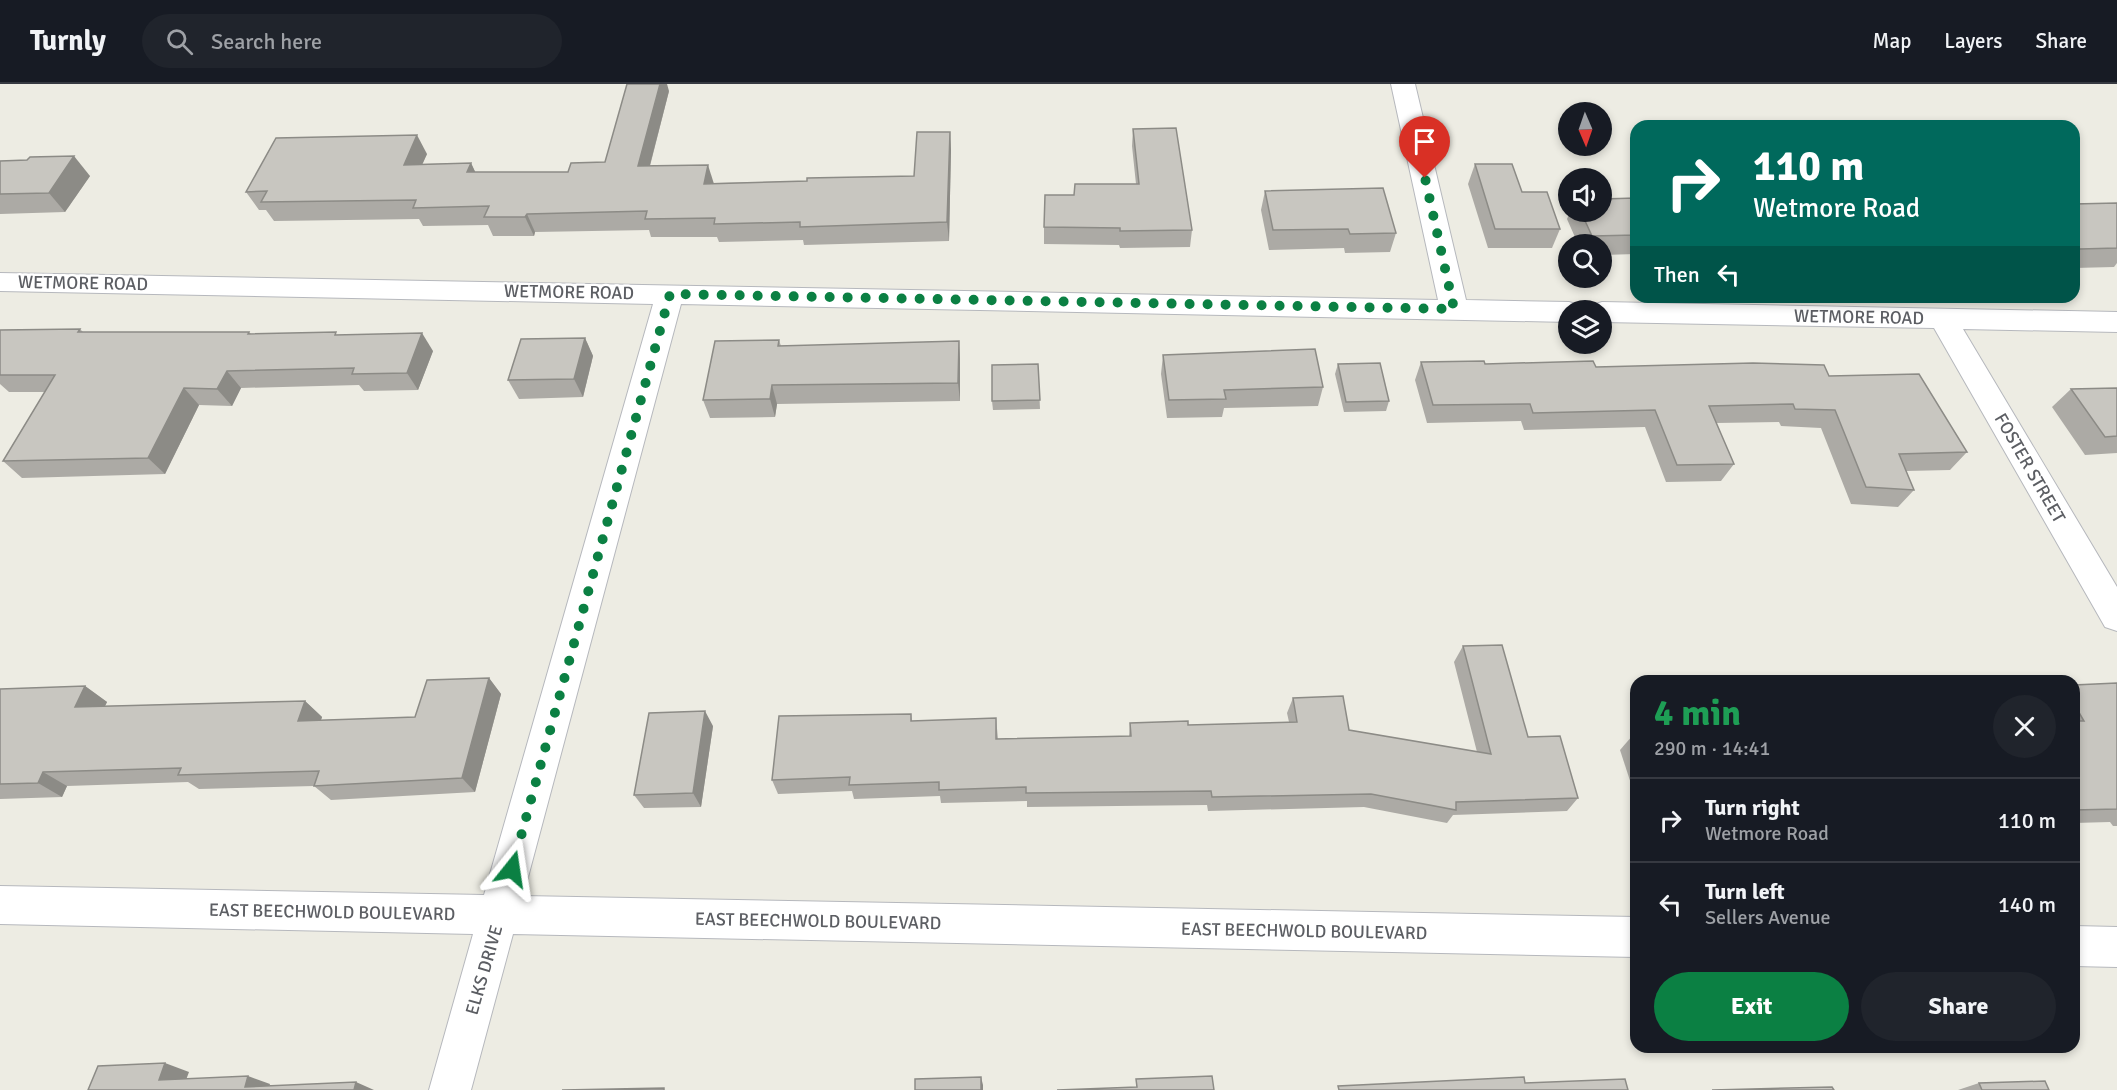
<!DOCTYPE html>
<meta charset="utf-8">
<style>
:root{--surface:#171b24;--page:#20242c;--text:#f1f3f6;--muted:#9ea1a6;--line:#363941;--accent:#0b8043}
body{margin:0;font-family:Signika,sans-serif;background:var(--page);color:var(--text);height:100vh;display:flex;flex-direction:column;font-size:22px;white-space:nowrap}
*{box-sizing:border-box;margin:0}
p{font-size:20px;color:var(--muted)}
.icon{flex:none;width:33px;height:33px;fill:none;stroke:currentColor;stroke-width:2;stroke-linecap:round;stroke-linejoin:round}
.map{position:relative;flex:1;overflow:hidden}
.panel{position:absolute;left:1630px;top:591px;width:450px;height:378px;display:flex;flex-direction:column;background:var(--surface);border-radius:18px;box-shadow:0 3px 9px #0003}
.panel>*{flex:none}
.guide{position:absolute;left:1630px;top:36px;width:450px;height:183px;border-radius:18px;box-shadow:0 3px 9px #0003;background:#00695c;color:#fff;overflow:hidden}
.needle{width:39px;rotate:178deg}
.fabs{position:absolute;left:1558px;top:18px;display:grid;gap:12px}
.fabs a{display:grid;place-items:center;width:54px;height:54px;border-radius:50%;background:var(--surface);box-shadow:0 3px 9px #0003;font-size:30px}
.pin{position:absolute;display:grid;place-items:center;width:51px;height:51px;color:#fff;margin:-62px -26px;border-radius:50% 50% 50% 0;rotate:-45deg;box-shadow:0 0 6px #0007}
.pin .icon{rotate:45deg}
.me{position:absolute;width:66px;margin:-33px;rotate:15deg;stroke-linejoin:round;filter:drop-shadow(0 0 4px #0008)}
.turn{display:flex;align-items:center;gap:21px;height:126px;padding:0 24px;font-size:27px}
.turn .icon{width:78px;height:78px;stroke-width:2.5}
.turn b{display:block;font-size:42px;line-height:51px}
.then{display:flex;align-items:center;height:57px;padding:0 24px;background:#0003;gap:12px;font-size:22px}
.round{display:grid;place-items:center;flex:none;width:63px;height:63px;border-radius:32px;background:var(--page)}
.head{display:flex;align-items:center;justify-content:space-between;height:102px;padding:0 24px}
h1{font-size:36px;font-weight:700;line-height:45px;color:#1e9e55}
.primary-button{display:flex;gap:12px;margin-top:auto;padding:12px 24px}
.primary-button a{flex:1;height:69px;border-radius:36px;background:var(--accent);color:#fff;font-size:24px;font-weight:700;line-height:69px;text-align:center}
.primary-button a+a{background:var(--page);color:var(--text)}
ul{padding:0;list-style:none}
li{display:flex;align-items:center;gap:18px;height:84px;padding:0 24px;border-top:2px solid var(--line)}
li div{flex:1}
li b{display:block;font-size:22px}
li em{font-style:normal}
header{display:flex;align-items:center;gap:36px;box-sizing:border-box;height:84px;padding:0 30px;background:var(--surface);border-bottom:2px solid var(--line)}
header strong{font-size:28px}
nav{display:flex;gap:33px;margin-inline-start:auto;font-size:21px}
.search{width:420px;height:54px;background:var(--page);display:flex;align-items:center;gap:15px;box-sizing:border-box;padding:0 21px;border-radius:33px;color:var(--muted);font-size:22px}
.map>svg:first-child{display:block}
.lines{fill:none;stroke-linecap:round;stroke-linejoin:round}
.minor-casing{stroke:#b6b8bd;stroke-width:2}
.minor{fill:#fff;fill-rule:evenodd}
.wall{fill:#acaaa5}
.shaded-wall{fill:#8c8b86}
.building{fill:#c8c6c0;stroke:#8c8b86;stroke-width:1.5}
.route{stroke:#0b8043;stroke-width:10;stroke-dasharray:0 18}
.labels{text-anchor:middle;stroke-width:4.5;stroke-linejoin:round;paint-order:stroke}
.street-label{font-size:18px;fill:#5c5e63;stroke:#fff}
</style>
<header>
<strong>Turnly</strong>
<div class="search"><svg class="icon" aria-label="search" viewBox="0 0 24 24"><circle cx="10" cy="10" r="6"/><path d="M15 15l6 6"/></svg>Search here</div>
<nav><a>Map</a><a>Layers</a><a>Share</a></nav>
</header>
<div class="map">
<svg width="2117" height="1006" viewBox="0 0 2117 1006">
<rect width="100%" height="100%" fill="#edece3"/>
<g class="lines">
<g class="minor-casing">
<g id="minor">
<polygon points="1391,0 1415,0 1466,216 1569,218 1579,221 1582,226 1569,226 1569,238 681,220 523,812 1636,833 1636,873 513,850 471,1006 429,1006 473,850 0,840 0,802 484,811 653,220 0,207 0,189 1438,216"/>
<polygon points="1602,218 2117,228 2117,248 1963,245 2117,503 2117,547 2105,543 1934,244 1602,238 1602,226 1589,226 1592,221"/>
<polygon points="2074,842 2117,843 2117,883 2074,882"/>
</g>
</g>
<use href="#minor" class="minor"/>
</g>
<g class="wall">
<polygon points="669,7 650,82 714,99 807,97 914,92 950,48 951,66 949,157 804,161 803,156 719,158 717,153 651,153 649,146 535,148 534,152 493,152 488,141 423,142 419,135 274,137 266,126 259,126 246,108 427,70 422,80 471,79 475,88 568,88 605,78"/>
<polygon points="1133,45 1192,146 1190,163 1120,164 1119,161 1044,160 1044,143 1074,111 1136,100 1132,62"/>
<polygon points="27,76 90,92 65,128 0,130 0,77"/>
<polygon points="1475,80 1522,108 1560,145 1552,164 1488,164 1468,100"/>
<polygon points="1265,107 1396,149 1390,168 1345,169 1344,164 1269,166 1261,126"/>
<polygon points="1636,114 1636,170 1602,171 1602,160 1578,160 1567,135 1570,128 1602,128"/>
<polygon points="2117,119 2117,179 2114,183 2074,184 2074,120"/>
<polygon points="80,245 83,248 249,248 251,250 338,251 433,267 418,306 364,307 359,301 241,304 232,322 199,321 165,390 22,394 3,377 45,308 9,308 0,300 0,246"/>
<polygon points="585,254 593,272 583,313 519,315 508,296"/>
<polygon points="779,256 781,262 959,257 960,275 960,317 777,320 775,333 710,334 703,316"/>
<polygon points="1163,271 1323,303 1318,322 1224,324 1222,333 1167,334 1161,290"/>
<polygon points="1421,278 1596,283 1829,292 1967,368 1950,386 1906,387 1914,406 1898,423 1851,420 1821,344 1781,342 1779,338 1716,339 1734,380 1721,397 1666,398 1645,343 1524,346 1521,337 1427,339 1415,296"/>
<polygon points="1038,280 1040,325 993,326 992,317"/>
<polygon points="1338,280 1389,317 1386,327 1344,328 1335,290"/>
<polygon points="2117,304 2117,369 2085,371 2052,323 2071,305"/>
<polygon points="1463,562 1528,653 1578,714 1567,727 1453,731 1447,739 1364,723 1208,727 1207,721 1027,723 1027,717 941,719 940,712 854,715 852,707 778,710 772,696 911,630 912,637 996,634 998,655 1129,652 1130,639 1188,641 1289,638 1287,629 1293,614 1349,646 1477,668 1454,578"/>
<polygon points="489,594 501,610 475,708 331,716 314,702 199,705 188,698 67,702 62,713 0,715 0,605 85,602 107,618 105,622 305,617 322,633 321,636 415,633"/>
<polygon points="2117,599 2117,742 2113,742 2110,738 2074,739 2074,601"/>
<polygon points="713,642 701,723 644,724 634,711"/>
<polygon points="1633,651 1636,651 1636,715 1620,666"/>
<polygon points="1979,999 2049,1006 1958,1006"/>
</g>
<g class="shaded-wall">
<polygon points="660,0 667,0 669,7 645,100 638,82"/>
<polygon points="950,48 951,66 949,157 947,138"/>
<polygon points="417,51 427,70 414,99 404,81"/>
<polygon points="74,72 90,92 65,128 49,109"/>
<polygon points="471,79 480,98 467,88"/>
<polygon points="708,81 714,100 704,100"/>
<polygon points="527,130 535,148 534,152 525,133"/>
<polygon points="422,249 433,267 418,306 407,289"/>
<polygon points="585,254 593,272 583,313 574,295"/>
<polygon points="959,257 960,275 960,317 958,299"/>
<polygon points="227,287 241,304 232,322 217,305"/>
<polygon points="772,301 777,320 775,333 770,315"/>
<polygon points="184,304 199,321 165,390 148,374"/>
<polygon points="489,594 501,610 475,708 462,694"/>
<polygon points="85,602 107,618 97,638 75,623"/>
<polygon points="305,617 322,633 316,651 298,637"/>
<polygon points="705,627 713,642 701,723 693,709"/>
<polygon points="43,688 67,702 62,713 38,699"/>
<polygon points="165,979 189,988 183,1004 159,996"/>
<polygon points="248,992 270,1000 268,1006 245,1003"/>
<polygon points="981,993 983,1001 983,1006 981,1006"/>
<polygon points="356,998 374,1006 354,1006"/>
</g>
<g class="building">
<polygon points="627,0 660,0 638,82 708,81 704,100 807,97 807,94 914,92 917,48 950,48 947,138 800,143 800,138 714,140 715,134 645,135 647,127 527,130 525,133 484,133 489,122 413,124 416,116 261,118 267,107 246,108 276,54 417,51 404,81 471,79 467,88 568,88 571,79 605,78"/>
<polygon points="1176,44 1192,146 1120,147 1120,144 1044,143 1045,111 1074,111 1075,100 1139,100 1133,45"/>
<polygon points="74,72 49,109 0,110 0,77 27,76 30,73"/>
<polygon points="1475,80 1512,80 1522,108 1547,108 1560,145 1495,145"/>
<polygon points="1383,104 1396,149 1350,150 1348,145 1273,146 1265,107"/>
<polygon points="1636,114 1636,151 1592,152 1581,128 1602,128 1602,115"/>
<polygon points="2117,119 2117,164 2080,165 2077,162 2074,162 2074,120"/>
<polygon points="80,245 78,248 249,248 248,250 336,248 335,251 422,249 407,289 352,290 354,284 227,287 217,305 184,304 148,374 3,377 55,291 0,291 0,246"/>
<polygon points="585,254 574,295 508,296 521,255"/>
<polygon points="779,256 778,262 959,257 958,299 772,301 770,315 703,316 715,257"/>
<polygon points="1315,265 1323,303 1224,306 1226,315 1169,316 1163,271"/>
<polygon points="1484,277 1485,280 1593,277 1596,283 1753,279 1824,281 1829,292 1919,290 1967,368 1899,370 1914,406 1866,403 1835,326 1795,325 1793,320 1709,322 1734,380 1677,381 1655,326 1533,329 1530,320 1433,321 1421,278"/>
<polygon points="1380,279 1389,317 1346,318 1338,280"/>
<polygon points="1038,280 1040,316 992,317 992,281"/>
<polygon points="2117,304 2117,352 2105,353 2071,305"/>
<polygon points="1502,561 1528,653 1560,652 1578,714 1456,718 1456,726 1371,710 1212,713 1211,707 1026,709 1026,703 939,706 939,698 849,701 850,693 772,696 779,632 911,630 911,637 996,634 996,655 1131,652 1130,639 1188,637 1188,641 1297,638 1293,614 1343,612 1349,646 1491,670 1463,562"/>
<polygon points="489,594 462,694 314,702 319,687 178,691 181,684 43,688 38,699 0,700 0,605 85,602 75,623 305,617 298,637 415,633 427,596"/>
<polygon points="2117,599 2117,725 2074,726 2074,637 2084,637 2074,620 2074,601"/>
<polygon points="705,627 693,709 634,711 649,629"/>
<polygon points="1633,651 1636,651 1636,661"/>
<polygon points="165,979 159,996 248,992 245,1003 356,998 354,1006 88,1006 98,982"/>
<polygon points="1212,992 1214,1006 1057,1006 1137,1003 1136,995"/>
<polygon points="981,993 981,1006 915,1006 915,995"/>
<polygon points="1524,993 1525,999 1625,995 1628,1006 1339,1006 1338,1002"/>
<polygon points="2045,997 2049,1006 1982,1006 1979,999"/>
<polygon points="1832,1003 1834,1006 1712,1006"/>
<polygon points="664,1004 664,1006 562,1006"/>
</g>
<g class="lines">
<polyline class="route" points="512,785 670,210 1454,225 1425,94"/>
</g>
<g class="labels">
<g class="street-label">
<text transform="translate(83 199) rotate(1)" y="6">WETMORE ROAD</text>
<text transform="translate(569 208) rotate(1)" y="6">WETMORE ROAD</text>
<text transform="translate(1859 233) rotate(1)" y="6">WETMORE ROAD</text>
<text transform="translate(2030 384) rotate(60)" y="6">FOSTER STREET</text>
<text transform="translate(332 828) rotate(1)" y="6">EAST BEECHWOLD BOULEVARD</text>
<text transform="translate(818 837) rotate(1)" y="6">EAST BEECHWOLD BOULEVARD</text>
<text transform="translate(1304 847) rotate(1)" y="6">EAST BEECHWOLD BOULEVARD</text>
<text transform="translate(484 886) rotate(-74)" y="6">ELKS DRIVE</text>
</g>
</g>
</svg>
<div class="fabs">
<a><svg class="needle" viewBox="-14 -14 28 28"><path d="M0-13l5 13h-10z" fill="#e53935"/><path d="M0 13l5-13h-10z" fill="#9ea1a6"/></svg></a>
<a><svg class="icon" aria-label="sound" viewBox="0 0 24 24"><path d="M4 9h4l5-4v14l-5-4H4zM17 9q2 3 0 6"/></svg></a>
<a><svg class="icon" aria-label="search" viewBox="0 0 24 24"><circle cx="10" cy="10" r="6"/><path d="M15 15l6 6"/></svg></a>
<a><svg class="icon" aria-label="layers" viewBox="0 0 24 24"><path d="M12 4l9 5-9 5-9-5zM3 14l9 5 9-5"/></svg></a>
</div>
<div class="pin" style="left:1425px;top:94px;background:#d93025"><svg class="icon" aria-label="arrive" viewBox="0 0 24 24"><path d="M6 21V4h12l-3 4 3 4H6"/></svg></div>
<svg class="me" style="left:512px;top:785px" viewBox="-20 -20 40 40"><path d="M0-17L14 15 0 8-14 15z" fill="#0b8043" stroke="#fff" stroke-width="4"/></svg>
<div class="guide">
<div class="turn"><svg class="icon" aria-label="right" viewBox="0 0 24 24"><path d="M7 20v-9h11M14 6l5 5-5 5"/></svg><div><b>110 m</b>Wetmore Road</div></div>
<div class="then">Then<svg class="icon" aria-label="left" viewBox="0 0 24 24"><path d="M17 20v-9H6M10 6l-5 5 5 5"/></svg></div>
</div>
<section class="panel">
<div class="head"><div><h1>4 min</h1><p>290 m · 14:41</p></div><a class="round"><svg class="icon" aria-label="close" viewBox="0 0 24 24"><path d="M6 6l12 12M18 6L6 18"/></svg></a></div>
<ul>
<li><svg class="icon" aria-label="right" viewBox="0 0 24 24"><path d="M7 20v-9h11M14 6l5 5-5 5"/></svg><div><b>Turn right</b><p>Wetmore Road</p></div><em>110 m</em></li>
<li><svg class="icon" aria-label="left" viewBox="0 0 24 24"><path d="M17 20v-9H6M10 6l-5 5 5 5"/></svg><div><b>Turn left</b><p>Sellers Avenue</p></div><em>140 m</em></li>
</ul>
<div class="primary-button"><a>Exit</a><a>Share</a></div>
</section>
</div>
